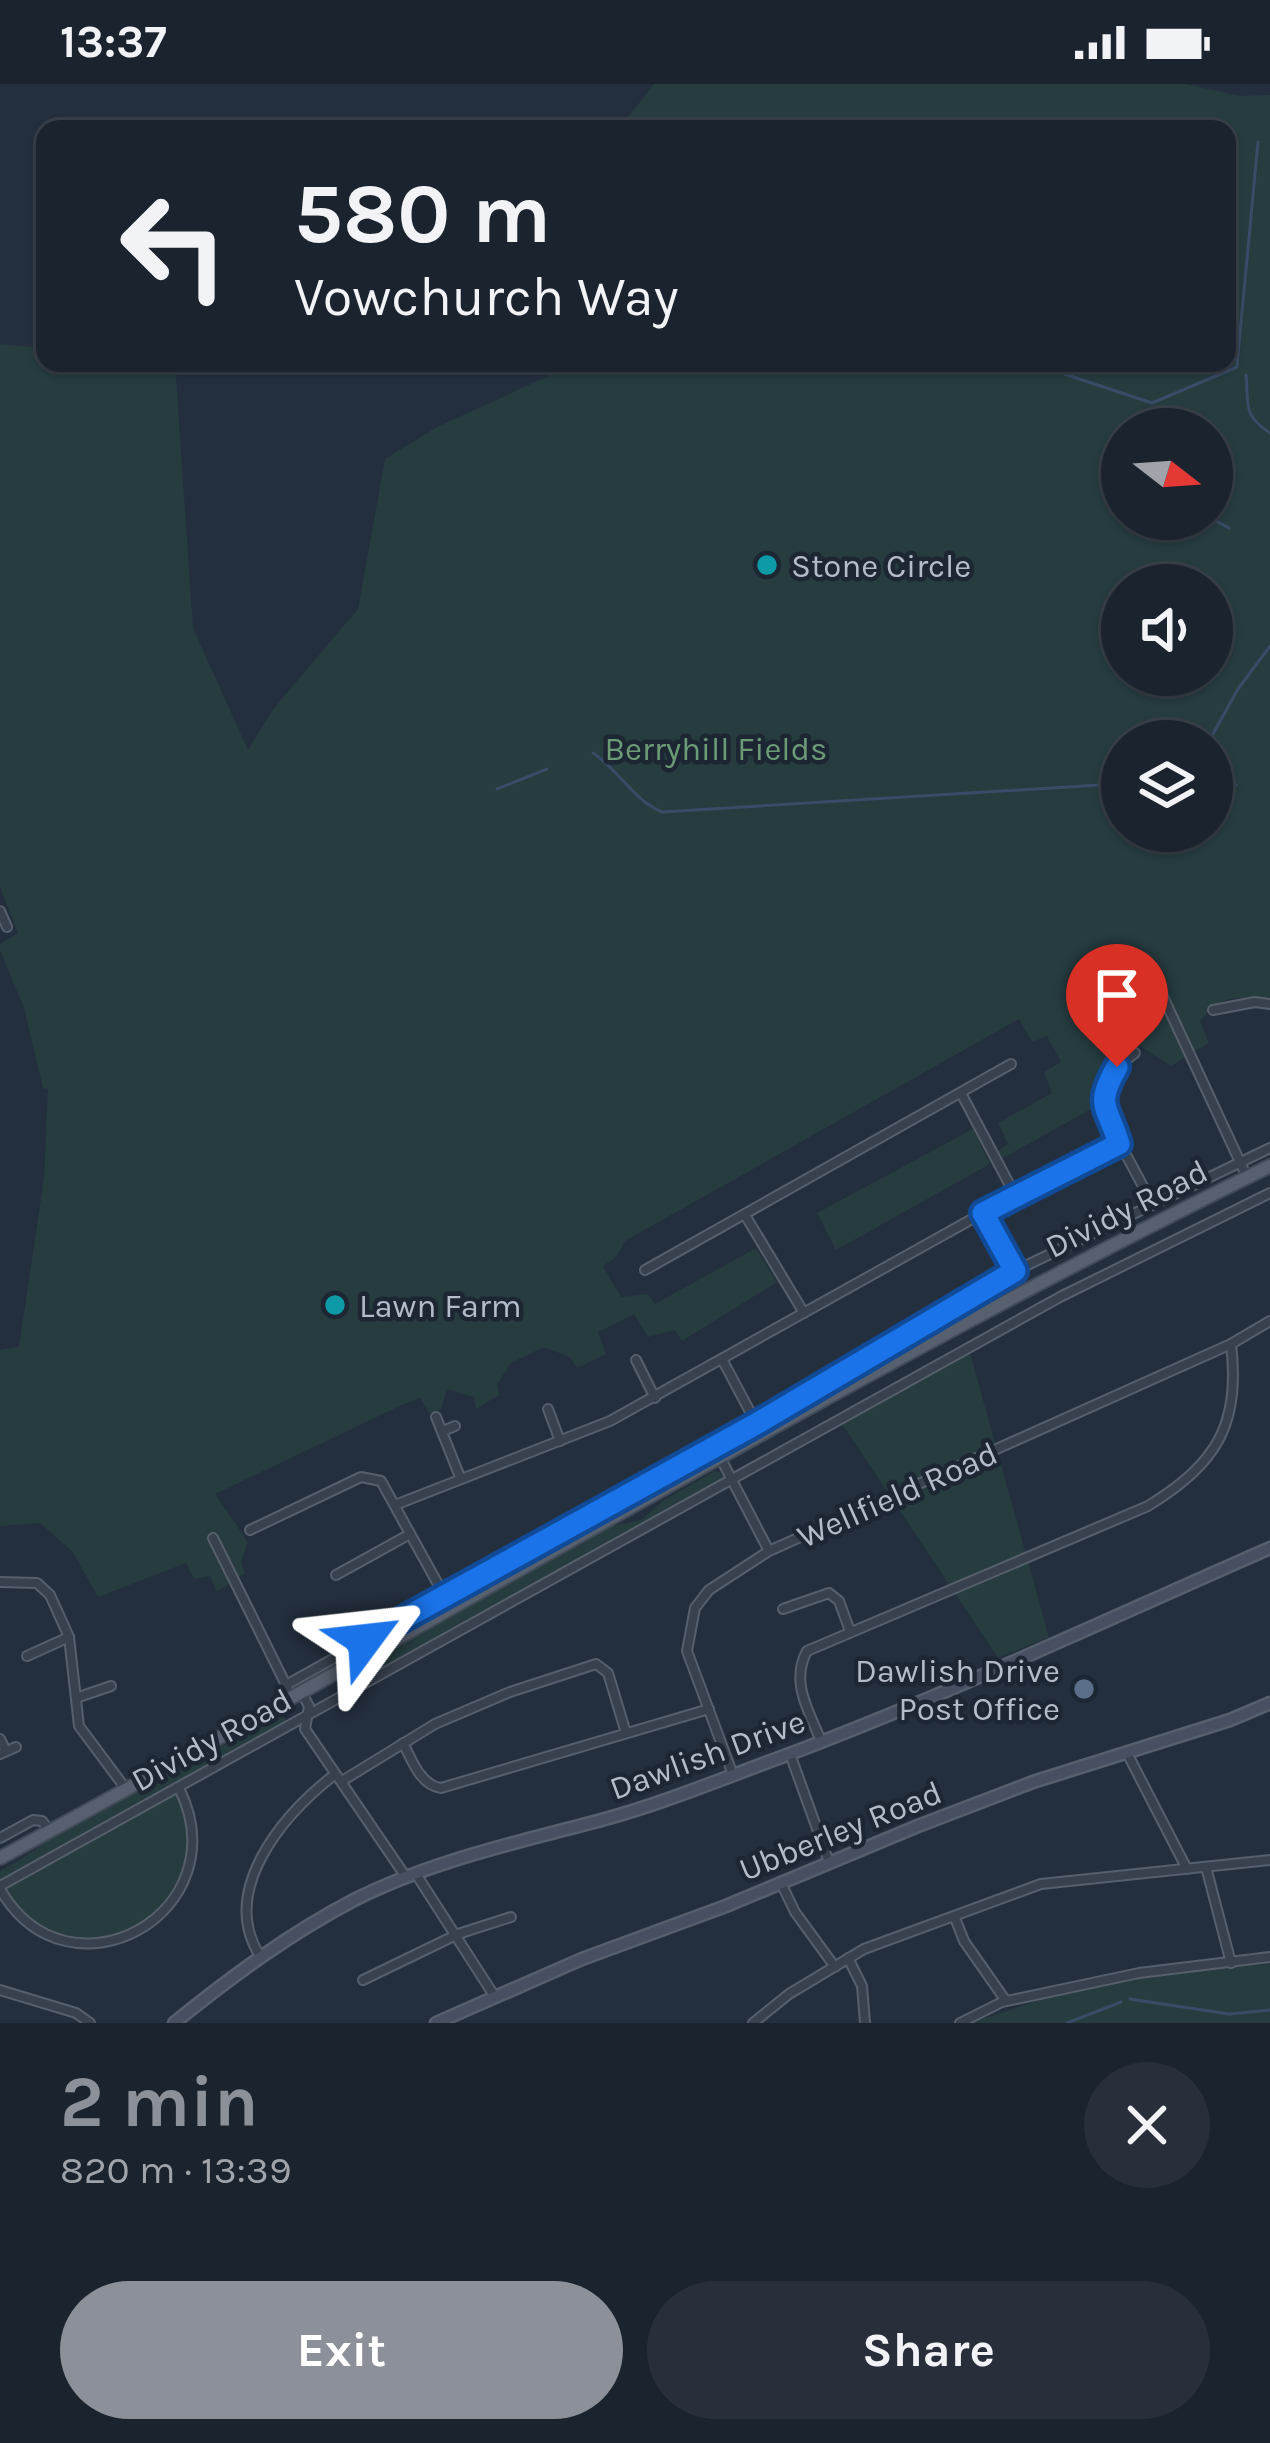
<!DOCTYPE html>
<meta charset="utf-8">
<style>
:root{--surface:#1b232e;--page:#282f3a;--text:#f1f3f6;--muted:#a0a4aa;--line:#39404a;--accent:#8c9099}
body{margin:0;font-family:Karla,sans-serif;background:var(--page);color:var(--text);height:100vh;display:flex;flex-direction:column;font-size:45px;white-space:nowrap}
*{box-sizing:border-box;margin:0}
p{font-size:39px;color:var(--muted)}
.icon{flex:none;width:66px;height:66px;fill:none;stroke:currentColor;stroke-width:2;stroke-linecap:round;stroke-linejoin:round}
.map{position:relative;height:1939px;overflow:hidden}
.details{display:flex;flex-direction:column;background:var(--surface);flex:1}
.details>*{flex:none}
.top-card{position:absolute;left:36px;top:36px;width:1200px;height:252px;border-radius:24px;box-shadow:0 3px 9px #0004,0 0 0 3px var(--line);background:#1b232e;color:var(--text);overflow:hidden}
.needle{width:78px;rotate:107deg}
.buttons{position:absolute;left:1101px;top:324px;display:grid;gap:24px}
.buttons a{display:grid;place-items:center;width:132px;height:132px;border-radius:50%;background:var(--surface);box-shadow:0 3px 9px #0004,0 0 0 3px var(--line);font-size:60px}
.pin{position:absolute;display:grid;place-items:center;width:102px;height:102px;color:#fff;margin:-123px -51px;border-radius:50% 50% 50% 0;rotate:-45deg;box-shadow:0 0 12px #0007}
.pin .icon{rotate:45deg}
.me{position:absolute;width:132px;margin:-66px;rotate:60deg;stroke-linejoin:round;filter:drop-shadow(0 0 9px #0008)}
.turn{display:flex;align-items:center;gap:42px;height:252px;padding:0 60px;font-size:54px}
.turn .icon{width:156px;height:156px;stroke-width:2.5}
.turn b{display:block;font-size:84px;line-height:102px}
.round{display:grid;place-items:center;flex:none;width:126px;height:126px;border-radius:63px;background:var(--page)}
.headline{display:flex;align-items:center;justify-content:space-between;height:204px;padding:0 60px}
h1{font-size:72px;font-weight:700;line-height:90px;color:var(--accent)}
.button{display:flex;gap:24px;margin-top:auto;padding:24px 60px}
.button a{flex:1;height:138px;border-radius:72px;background:var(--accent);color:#fff;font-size:48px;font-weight:700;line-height:138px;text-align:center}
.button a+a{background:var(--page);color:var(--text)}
.status{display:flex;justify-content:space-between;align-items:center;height:84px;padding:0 60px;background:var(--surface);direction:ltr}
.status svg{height:33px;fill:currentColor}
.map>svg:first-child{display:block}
.green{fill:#263c3f;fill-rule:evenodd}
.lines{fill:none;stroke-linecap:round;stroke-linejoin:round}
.stream{stroke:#394c67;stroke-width:3}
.street-casing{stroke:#565f6c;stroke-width:12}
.secondary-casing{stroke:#565f6c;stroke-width:15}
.primary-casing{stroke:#414a57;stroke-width:16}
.street{stroke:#38414e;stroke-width:8}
.secondary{stroke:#465061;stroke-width:10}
.primary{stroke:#56606e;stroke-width:12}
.route-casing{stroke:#114b97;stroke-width:30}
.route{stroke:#1a73e8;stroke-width:21}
.culture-dot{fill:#0f9aa8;stroke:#1d2633;stroke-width:4.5}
.service-dot{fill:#5c6f8a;stroke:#1d2633;stroke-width:4.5}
.labels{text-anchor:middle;stroke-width:9;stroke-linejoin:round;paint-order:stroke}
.poi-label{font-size:33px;fill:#b4bcc9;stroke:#1d2633;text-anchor:start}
.park-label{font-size:33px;fill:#6b9a76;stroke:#1d2633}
.street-label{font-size:33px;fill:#b4bcc9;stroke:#1d2633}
</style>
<div class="status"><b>13:37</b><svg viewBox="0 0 49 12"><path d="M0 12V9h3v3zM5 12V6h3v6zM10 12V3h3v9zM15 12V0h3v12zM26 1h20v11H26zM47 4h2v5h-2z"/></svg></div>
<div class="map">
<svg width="1270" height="1939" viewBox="0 0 1270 1939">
<rect width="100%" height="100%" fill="#242f3e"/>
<g class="green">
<path d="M654 0H1185L1240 12 1270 11V917C1236 912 1223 909 1200 937L1209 959 1171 982 1129 955 1093 1024 1003 1074 998 1067 1008 1060 998 1039 1052 1009 1044 988 1061 978 1047 952 1032 958 1019 935 625 1157 617 1172 603 1182 621 1213 648 1210 655 1220 756 1164 777 1198 682 1257 675 1246 648 1253 634 1230 598 1248 606 1270 577 1284 570 1273 544 1263 511 1279 497 1300 499 1311 476 1325 474 1313 447 1305 441 1325 430 1330 420 1314 402 1321 215 1410 248 1458 241 1478 245 1489 217 1508 210 1492 194 1495 186 1479 98 1513 73 1468 40 1439 0 1442V1266L19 1263 44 1094 48 1005 43 1004 24 924 0 866V860L18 849 0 803V260L45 264V279H175L193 544 248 666 274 624 358 525 385 375 437 343 577 279H1227V45H593L597 33 621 42ZM1122 345H1212V435H1122ZM1122 501H1212V591H1122ZM1122 657H1212V747H1122Z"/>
<polygon points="973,1045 990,1080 836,1166 817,1129"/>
<polygon points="970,1269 1049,1553 998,1574 842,1340"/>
<polygon points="715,1387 720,1388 724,1396 352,1604 348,1597 380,1572 613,1442 641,1436 664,1416"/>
<path d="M282 1629 287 1639 0 1796V1787C23 1776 40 1760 62 1748 136 1709 209 1670 282 1629Z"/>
<path d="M179 1704C183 1723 194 1751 191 1770 183 1825 120 1870 65 1856 36 1849 19 1826 0 1804Z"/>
<polygon points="1270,1880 1270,1939 970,1939 1070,1906 1157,1890"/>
</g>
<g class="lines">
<g class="stream">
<polyline points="1251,132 1258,58"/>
<polyline points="589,279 633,289 710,279"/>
<polyline points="1031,279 1152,319 1237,283"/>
<polyline points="1237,281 1251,133"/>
<path d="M1246 291C1249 322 1242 330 1270 349"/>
<polyline points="1212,435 1229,444"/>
<polyline points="1209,657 1238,605 1270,562"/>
<path d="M593 669C619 686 633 716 662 728L1099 701 1122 689"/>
<polyline points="1212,676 1236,701"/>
<polyline points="497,705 547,685"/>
<polyline points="1130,1915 1229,1930 1270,1926"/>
<polyline points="1067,1939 1121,1918"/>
</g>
<g class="street-casing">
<g id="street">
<polyline points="0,827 7,843"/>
<polyline points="1152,889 1247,1093"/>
<polyline points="1213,926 1255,918 1270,920"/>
<polyline points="1135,969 1117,983 1103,1007 1102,1026 1153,1121"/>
<polyline points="962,1011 1015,1111"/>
<polyline points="983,1129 1015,1187"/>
<polyline points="745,1131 804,1229"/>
<polyline points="645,1186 1011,980"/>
<polyline points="636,1276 655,1314"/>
<polyline points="723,1277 756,1339"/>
<polyline points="548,1325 560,1357"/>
<polyline points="436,1333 460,1393"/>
<polyline points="443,1347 455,1342"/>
<polyline points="721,1375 769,1467"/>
<polyline points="395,1421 610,1337 1015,1111 1119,1060"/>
<polyline points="250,1446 361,1393 381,1397 444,1511"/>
<polyline points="213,1454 287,1603"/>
<polyline points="336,1491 410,1450"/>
<polyline points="0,1498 37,1499 50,1511 69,1553 79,1642 126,1705"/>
<polyline points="783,1525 829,1509 839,1517 850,1547"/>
<polyline points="27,1572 69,1553"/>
<polyline points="286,1601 756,1339 1015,1187 1270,1064"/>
<polyline points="301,1608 309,1622 305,1645 406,1793"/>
<polyline points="76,1614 111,1602"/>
<polyline points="0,1655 6,1667"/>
<path d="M821 1657C809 1627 790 1598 807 1567L1148 1422C1216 1380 1241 1341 1231 1260"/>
<path d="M403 1659C412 1676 420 1701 441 1704L709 1625"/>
<polyline points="1127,1669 1187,1785"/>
<polyline points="0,1670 16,1663"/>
<polyline points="790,1670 829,1778"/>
<polyline points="733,1691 687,1567 695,1524 709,1506 769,1467 1231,1260 1270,1237"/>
<polyline points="342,1697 435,1640 510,1608 596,1580 608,1589 626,1649"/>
<polyline points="0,1754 33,1736 42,1737 49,1746"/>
<polyline points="1206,1783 1231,1879"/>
<polyline points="416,1790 495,1913"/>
<polyline points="781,1799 795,1828 835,1883"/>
<polyline points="0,1802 1060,1213 1270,1109"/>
<path d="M0 1805C68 1924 241 1829 179 1704"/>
<polyline points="955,1834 964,1857 1006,1917"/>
<path d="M260 1872C218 1806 284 1730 334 1691"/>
<polyline points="848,1874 862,1902 865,1939"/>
<polyline points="363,1896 458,1850 511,1833"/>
<polyline points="0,1906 76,1929 90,1939"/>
<polyline points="753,1939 789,1910 864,1865 1041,1800 1270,1776"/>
<polyline points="960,1939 1002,1918 1139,1889 1270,1873"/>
</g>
</g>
<g class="secondary-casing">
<g id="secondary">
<path d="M174 1939C231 1893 289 1850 354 1816 433 1776 520 1758 605 1735 660 1720 714 1698 768 1678 939 1615 1103 1537 1270 1464"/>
<polyline points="436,1939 582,1875 726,1822 918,1742 1033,1698 1230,1636 1270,1619"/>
</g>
</g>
<g class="primary-casing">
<path id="primary" d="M0 1774C425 1546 837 1295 1270 1082"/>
</g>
<use href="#street" class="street"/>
<use href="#secondary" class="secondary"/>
<use href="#primary" class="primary"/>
</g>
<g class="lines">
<g class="route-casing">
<path id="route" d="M365 1556 756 1340 1015 1187 983 1129 1119 1060C1108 1022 1094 1023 1117 983"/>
</g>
<use href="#route" class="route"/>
</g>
<g class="culture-dot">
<circle cx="767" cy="481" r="12"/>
<circle cx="335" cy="1221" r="12"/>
</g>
<circle class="service-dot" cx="1084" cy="1605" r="12"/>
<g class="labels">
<g class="poi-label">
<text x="791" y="493">Stone Circle</text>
<text x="359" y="1233">Lawn Farm</text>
<text x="1060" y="1598" text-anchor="end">Dawlish Drive<tspan x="1060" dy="38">Post Office</tspan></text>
</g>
<g class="park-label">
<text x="716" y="676">Berryhill Fields</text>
</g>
<g class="street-label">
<text transform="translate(1126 1124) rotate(-27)" y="12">Dividy Road</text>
<text transform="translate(897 1410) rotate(-24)" y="12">Wellfield Road</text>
<text transform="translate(211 1655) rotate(-29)" y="12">Dividy Road</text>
<text transform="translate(707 1670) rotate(-20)" y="12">Dawlish Drive</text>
<text transform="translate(840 1746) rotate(-22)" y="12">Ubberley Road</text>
</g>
</g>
</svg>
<div class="buttons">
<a><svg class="needle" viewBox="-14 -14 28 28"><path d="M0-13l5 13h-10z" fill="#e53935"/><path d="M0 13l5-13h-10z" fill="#a0a4aa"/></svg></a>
<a><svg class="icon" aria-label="sound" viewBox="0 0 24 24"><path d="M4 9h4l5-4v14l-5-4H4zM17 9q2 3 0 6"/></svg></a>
<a><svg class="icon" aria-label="layers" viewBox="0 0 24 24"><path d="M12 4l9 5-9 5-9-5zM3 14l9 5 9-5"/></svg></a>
</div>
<div class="pin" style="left:1117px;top:983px;background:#d93025"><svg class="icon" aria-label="arrive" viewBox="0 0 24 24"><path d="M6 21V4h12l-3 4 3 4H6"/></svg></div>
<svg class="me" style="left:365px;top:1556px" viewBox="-20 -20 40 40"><path d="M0-17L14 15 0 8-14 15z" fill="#1a73e8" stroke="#fff" stroke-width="4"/></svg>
<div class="top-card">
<div class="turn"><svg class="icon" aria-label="left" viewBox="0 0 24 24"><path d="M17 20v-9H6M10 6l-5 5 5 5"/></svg><div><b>580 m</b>Vowchurch Way</div></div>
</div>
</div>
<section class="details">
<div class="headline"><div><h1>2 min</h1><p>820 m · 13:39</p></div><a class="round"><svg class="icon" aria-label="close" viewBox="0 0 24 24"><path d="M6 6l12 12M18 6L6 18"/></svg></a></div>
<div class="button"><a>Exit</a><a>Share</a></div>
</section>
